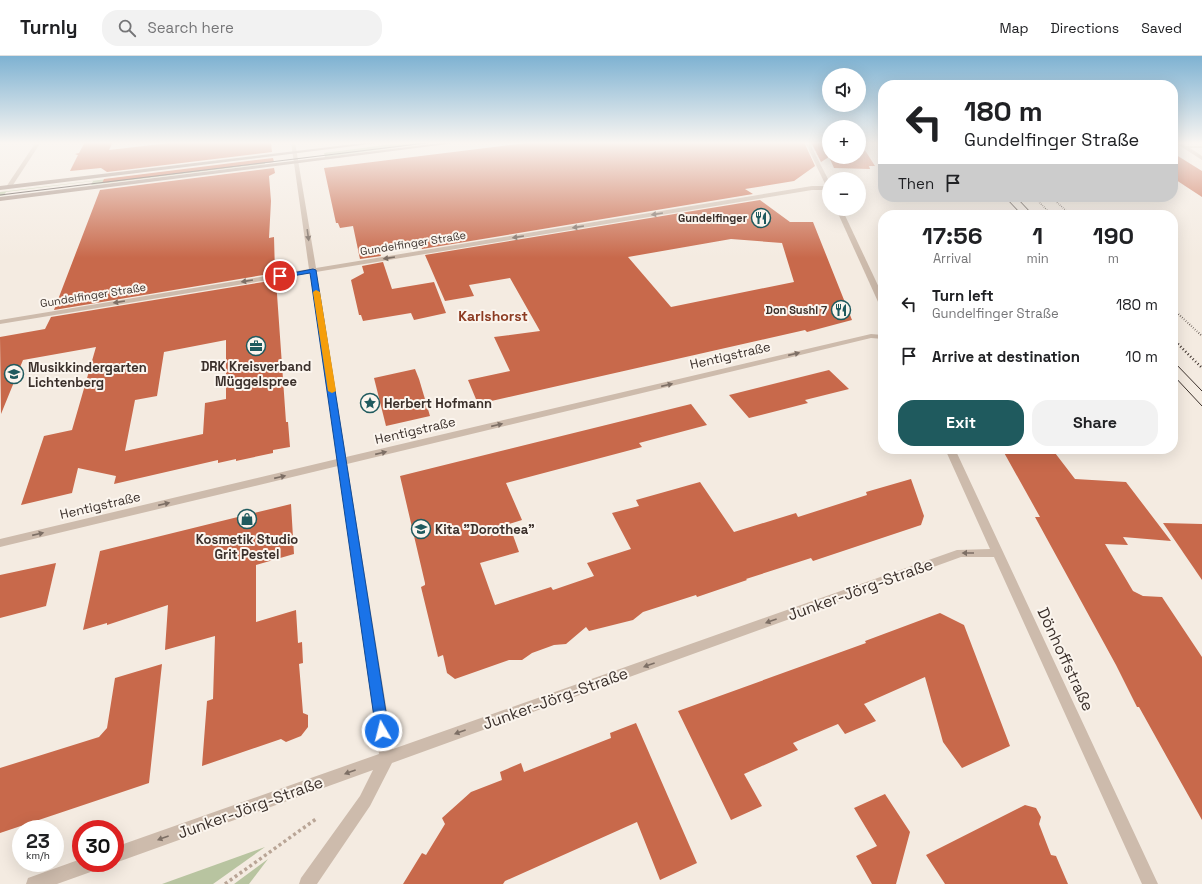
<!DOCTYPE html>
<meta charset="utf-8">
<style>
:root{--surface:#fff;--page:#f2f2f2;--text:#202124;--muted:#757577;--line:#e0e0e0;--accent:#1f5a5e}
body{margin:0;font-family:"Space Grotesk",sans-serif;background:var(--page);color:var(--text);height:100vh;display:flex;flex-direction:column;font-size:15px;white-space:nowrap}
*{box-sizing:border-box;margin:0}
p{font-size:13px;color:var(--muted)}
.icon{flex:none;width:22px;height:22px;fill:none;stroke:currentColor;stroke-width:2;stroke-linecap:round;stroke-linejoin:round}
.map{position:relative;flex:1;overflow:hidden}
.panel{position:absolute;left:878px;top:154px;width:300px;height:244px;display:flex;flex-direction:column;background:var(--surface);border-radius:16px;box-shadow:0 4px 16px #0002}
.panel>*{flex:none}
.hud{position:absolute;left:878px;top:24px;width:300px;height:122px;border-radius:16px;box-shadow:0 4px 16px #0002;background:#fff;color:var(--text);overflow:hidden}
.buttons{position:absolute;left:822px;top:12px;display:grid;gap:8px}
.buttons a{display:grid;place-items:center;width:44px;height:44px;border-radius:50%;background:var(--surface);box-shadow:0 4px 16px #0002;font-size:20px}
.speed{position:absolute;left:12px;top:764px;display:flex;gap:8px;font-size:20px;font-weight:700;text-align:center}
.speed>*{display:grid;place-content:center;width:52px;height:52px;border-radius:50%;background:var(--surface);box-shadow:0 4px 16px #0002;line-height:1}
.speed small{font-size:10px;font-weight:400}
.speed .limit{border:6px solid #d22;background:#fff;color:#111}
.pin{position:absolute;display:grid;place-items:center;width:34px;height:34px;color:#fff;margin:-17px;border:2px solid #fff;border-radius:50%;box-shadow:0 1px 4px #0007}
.me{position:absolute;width:44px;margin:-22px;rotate:352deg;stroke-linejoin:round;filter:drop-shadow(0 0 3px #0008)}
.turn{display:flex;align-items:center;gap:14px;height:84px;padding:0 20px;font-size:18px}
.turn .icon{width:52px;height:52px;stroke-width:2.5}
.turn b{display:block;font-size:28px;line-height:34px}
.then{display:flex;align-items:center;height:38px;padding:0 20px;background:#0003;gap:8px;font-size:15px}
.eta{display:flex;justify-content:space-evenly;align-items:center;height:68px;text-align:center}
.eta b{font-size:24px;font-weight:700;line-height:28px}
.action{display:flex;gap:8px;margin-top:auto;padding:8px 20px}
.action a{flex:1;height:46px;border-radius:16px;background:var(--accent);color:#fff;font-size:16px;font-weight:700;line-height:46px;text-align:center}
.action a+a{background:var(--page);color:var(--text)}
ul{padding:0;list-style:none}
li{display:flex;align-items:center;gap:12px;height:52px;padding:0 20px}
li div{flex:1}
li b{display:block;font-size:15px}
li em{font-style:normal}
header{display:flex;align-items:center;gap:24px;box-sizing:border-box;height:56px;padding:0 20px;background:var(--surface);border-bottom:1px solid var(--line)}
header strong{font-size:19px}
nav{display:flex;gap:22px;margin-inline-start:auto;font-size:14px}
.search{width:280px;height:36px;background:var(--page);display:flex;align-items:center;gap:10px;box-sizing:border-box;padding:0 14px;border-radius:16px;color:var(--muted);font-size:15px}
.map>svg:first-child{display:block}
.green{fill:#b8c4a0}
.building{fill:#c8694b;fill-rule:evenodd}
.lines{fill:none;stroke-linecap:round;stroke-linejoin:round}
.path{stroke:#b9a596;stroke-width:3.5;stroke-dasharray:3 3;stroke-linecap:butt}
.minor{fill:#cdbbac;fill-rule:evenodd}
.secondary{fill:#a18a7d;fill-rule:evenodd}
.tram{stroke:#3b302b;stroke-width:1}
.rail-far2{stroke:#3b302b;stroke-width:1.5;stroke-dasharray:0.5 1.5;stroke-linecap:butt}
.rail-far1{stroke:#3b302b;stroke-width:2;stroke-dasharray:0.5 2;stroke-linecap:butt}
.rail{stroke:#3b302b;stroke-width:2.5;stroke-dasharray:1 2.5;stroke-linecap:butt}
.oneway{fill:#7d6f65}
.route{fill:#1a73e8;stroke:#114b97}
.slow{fill:#f59e0b}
.labels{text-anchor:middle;stroke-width:4;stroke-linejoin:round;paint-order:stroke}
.far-poi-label{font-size:11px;font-weight:bold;fill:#3b302b;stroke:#fbf5ee;text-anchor:end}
.far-street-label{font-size:11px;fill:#3b302b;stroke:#fbf5ee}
.street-label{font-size:13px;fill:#3b302b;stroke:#fbf5ee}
.poi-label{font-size:13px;font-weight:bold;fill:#3b302b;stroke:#fbf5ee;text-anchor:start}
.far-district-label{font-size:14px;font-weight:bold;fill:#8c3b22;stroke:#fbf5ee}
.near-street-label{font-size:16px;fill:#3b302b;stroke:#fbf5ee}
</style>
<header>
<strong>Turnly</strong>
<div class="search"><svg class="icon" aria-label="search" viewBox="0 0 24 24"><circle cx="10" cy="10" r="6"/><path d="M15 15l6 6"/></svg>Search here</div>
<nav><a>Map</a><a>Directions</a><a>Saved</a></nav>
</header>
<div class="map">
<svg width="1202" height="828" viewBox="0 0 1202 828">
<rect width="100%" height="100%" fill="#f4ebe1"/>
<g class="green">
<polygon points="408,86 439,86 325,101 324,97"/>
<polygon points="265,104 265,108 91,129 93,125 6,136 4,139 13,138 0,140 0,136"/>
<polygon points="265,791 213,828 162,828"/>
<polygon points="268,803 249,828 234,828"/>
</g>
<g class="building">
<polygon points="85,86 113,86 109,94 178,86 271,86 272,96 107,116 101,112 70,115 78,99 75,98 79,97"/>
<polygon points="534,86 804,86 815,110 794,125 745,133 753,138 422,193 419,185 378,192 381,200 360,203 353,170 340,172 338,167 336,167 324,112"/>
<polygon points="811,86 829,86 829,101 859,101 859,88 861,88 875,110 869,110 870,113 834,112 829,101 821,106"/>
<polygon points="1173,97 1202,115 1202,141 1173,122"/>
<polygon points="273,102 274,106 102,127 104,123"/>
<polygon points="274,112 275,117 269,120 271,145 269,182 274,181 275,217 54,254 100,134"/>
<path d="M760 144 790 166H813L852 264 807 276 805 274 478 348 468 324 510 315 494 281 540 275 510 222 469 229 474 240 445 245 425 199ZM731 183 782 187 794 226 671 251 628 201Z"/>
<polygon points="383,206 392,233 434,226 446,257 414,264 411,257 363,265 361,259 359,259 351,224 364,217 362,210"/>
<path d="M276 224 286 366H288L290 391 273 394V397L236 405V403L218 407V404L114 428 116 420 78 412 72 437 21 449 44 380 72 374 96 291 23 304 1 358 0 281 45 273 51 261ZM226 284V343L205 347 203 378 125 395 135 344 157 340 164 296Z"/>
<polygon points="415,313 419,323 430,360 386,370 374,322"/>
<polygon points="829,314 849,333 805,344 808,347 749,362 729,339"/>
<polygon points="691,348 707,369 639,387 642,391 506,427 522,464 509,468 519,496 480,507 495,549 551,531 553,534 594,520 587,507 631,493 612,457 639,450 636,444 700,426 734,476 796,457 798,461 867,439 866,436 911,423 924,460 921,469 813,505 811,502 746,523 747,524 697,541 696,539 643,556 633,564 589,575 586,571 566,588 554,589 532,597 522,604 509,604 455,623 447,617 443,599 438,601 421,531 425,529 425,527 400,420"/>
<polygon points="1002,393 1052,393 1075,423 1126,426 1171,485 1123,481 1128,489 1105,488 1133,535 1143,540 1162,541 1202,601 1202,764 1139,651 1137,651 1116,609 1035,461 1040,461"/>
<polygon points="291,448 294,498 256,509 256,566 296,554 298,587 302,586 303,607 299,608 303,657 308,659 308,671 301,680 286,686 281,683 202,710 207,645 213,643 215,580 165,594 168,549 107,569 107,567 83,574 100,495"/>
<polygon points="1163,467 1202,468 1202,524"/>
<polygon points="56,507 46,550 0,562 0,519"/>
<polygon points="940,557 964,569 1010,690 962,712 943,686 925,621 864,648 876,665 845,678 838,668 793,687 798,694 744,718 762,750 731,764 678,655 866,587 865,585"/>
<polygon points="162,608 149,727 0,777 0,712 99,681 107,672 115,622"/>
<polygon points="636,667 697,807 660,824 637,766 505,825 503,828 403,828 422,797 426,799 445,768 442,762 471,736 502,724 500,716 521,707 524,716 611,682 610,677"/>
<polygon points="885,738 910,776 896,828 872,828 856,800 877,790 854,752"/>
<polygon points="1025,749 1036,752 1041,761 1039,768 1051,799 1056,800 1068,828 945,828 926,799"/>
</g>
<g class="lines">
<polyline class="path" points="225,828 316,763"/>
<g class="minor">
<polygon points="36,86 41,86 11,132 7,132 6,131"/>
<polygon points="291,86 295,86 316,212 812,130 826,130 805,86 809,86 829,125 829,134 812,134 316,216 346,401 871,278 883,279 883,283 871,282 347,408 393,693 957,494 990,493 945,393 955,393 1158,828 1142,828 994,501 961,501 392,707 370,750 317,828 299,828 301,822 360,740 373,714 115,807 115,791 379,698 338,410 0,491 0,483 337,403 310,217 0,268 0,264 309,213"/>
<polygon points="1174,86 1180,86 1185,90 1202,90 1202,92 1190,92 1202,100 1202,104"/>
<polygon points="836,153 842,153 883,240 883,250 879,248"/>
<polygon points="81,803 81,807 101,807 99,813 57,828 26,828 28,822"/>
</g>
<g class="secondary">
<polygon points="371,86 386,86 0,134 0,130"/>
<polygon points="448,86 463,86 0,145 0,141"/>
</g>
<g class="tram">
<polyline points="0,139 434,86"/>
<polyline points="1005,141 1022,159"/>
<polyline points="1016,141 1033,159"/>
<polyline points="1173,305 1202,335"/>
<polyline points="1173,319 1202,350"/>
</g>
<g class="rail-far2">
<polyline points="1034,141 1052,159"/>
<polyline points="1051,141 1071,159"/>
</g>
<polyline class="rail-far1" points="1173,253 1202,280"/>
<polyline class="rail" points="1173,283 1202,312"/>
</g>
<defs><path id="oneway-solid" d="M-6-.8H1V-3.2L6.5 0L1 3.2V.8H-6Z"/></defs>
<g class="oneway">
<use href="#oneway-solid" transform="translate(657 158) rotate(171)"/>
<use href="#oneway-solid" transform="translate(578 171) rotate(171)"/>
<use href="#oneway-solid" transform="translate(308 179) rotate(82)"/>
<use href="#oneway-solid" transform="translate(518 181) rotate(171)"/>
<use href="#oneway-solid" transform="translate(389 202) rotate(171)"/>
<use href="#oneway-solid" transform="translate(247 225) rotate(171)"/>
<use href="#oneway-solid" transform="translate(119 246) rotate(171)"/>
<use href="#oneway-solid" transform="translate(794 298) rotate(-13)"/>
<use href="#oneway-solid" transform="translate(667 329) rotate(-13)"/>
<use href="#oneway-solid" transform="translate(497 369) rotate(-13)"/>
<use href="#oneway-solid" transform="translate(381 397) rotate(-13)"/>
<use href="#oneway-solid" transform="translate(280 421) rotate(-13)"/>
<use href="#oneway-solid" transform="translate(164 448) rotate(-13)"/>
<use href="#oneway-solid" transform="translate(38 478) rotate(-13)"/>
<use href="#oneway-solid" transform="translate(968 497) rotate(180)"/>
<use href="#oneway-solid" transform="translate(771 565) rotate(160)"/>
<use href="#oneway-solid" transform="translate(649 609) rotate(160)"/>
<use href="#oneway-solid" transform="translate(460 676) rotate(160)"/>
<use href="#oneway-solid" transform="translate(350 716) rotate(160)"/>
<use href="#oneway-solid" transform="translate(163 782) rotate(160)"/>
</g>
<linearGradient id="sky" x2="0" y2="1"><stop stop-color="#7eb2d2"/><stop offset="0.43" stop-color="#faf6f2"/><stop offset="1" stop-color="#faf6f2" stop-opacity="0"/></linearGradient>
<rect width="1202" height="202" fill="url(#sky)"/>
<polygon class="route" points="313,213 316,214 389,675 387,679 382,681 378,679 376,675 310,217 280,222 277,220"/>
<polygon class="slow" points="316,234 320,236 336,335 332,337 328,335 313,236"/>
<defs>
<g id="restaurant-ring" transform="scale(1)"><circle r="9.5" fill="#fbf5ee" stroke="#1f5a5e" stroke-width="1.5"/><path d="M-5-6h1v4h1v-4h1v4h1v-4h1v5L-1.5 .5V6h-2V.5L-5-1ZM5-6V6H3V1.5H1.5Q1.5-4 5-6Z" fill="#1f5a5e"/></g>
<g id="office-ring" transform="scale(1)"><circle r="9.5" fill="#fbf5ee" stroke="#1f5a5e" stroke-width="1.5"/><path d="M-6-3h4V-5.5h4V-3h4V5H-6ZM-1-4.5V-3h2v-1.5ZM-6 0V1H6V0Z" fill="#1f5a5e"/></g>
<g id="school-ring" transform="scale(1)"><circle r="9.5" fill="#fbf5ee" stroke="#1f5a5e" stroke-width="1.5"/><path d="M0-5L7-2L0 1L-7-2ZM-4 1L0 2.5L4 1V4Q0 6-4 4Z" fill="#1f5a5e"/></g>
<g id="sight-ring" transform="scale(1)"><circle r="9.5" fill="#fbf5ee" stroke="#1f5a5e" stroke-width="1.5"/><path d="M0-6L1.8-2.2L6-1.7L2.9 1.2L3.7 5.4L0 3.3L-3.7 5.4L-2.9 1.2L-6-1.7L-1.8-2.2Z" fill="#1f5a5e"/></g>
<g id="shop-ring" transform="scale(1)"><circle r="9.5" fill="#fbf5ee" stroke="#1f5a5e" stroke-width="1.5"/><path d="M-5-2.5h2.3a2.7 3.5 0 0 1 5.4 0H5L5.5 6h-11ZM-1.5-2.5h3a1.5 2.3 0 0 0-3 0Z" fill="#1f5a5e"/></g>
</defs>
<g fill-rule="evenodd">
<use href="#restaurant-ring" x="761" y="162"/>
<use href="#restaurant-ring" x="841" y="254"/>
<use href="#office-ring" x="256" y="290"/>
<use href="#school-ring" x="14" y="318"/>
<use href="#sight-ring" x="370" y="347"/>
<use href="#shop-ring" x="247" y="463"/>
<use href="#school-ring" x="421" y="473"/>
</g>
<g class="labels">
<g class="far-poi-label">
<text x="747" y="166">Gundelfinger</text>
<text x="827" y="258">Don Sushi 7</text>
</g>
<g class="far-street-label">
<text transform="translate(413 187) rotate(-9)" y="4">Gundelfinger Straße</text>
<text transform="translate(93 239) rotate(-9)" y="4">Gundelfinger Straße</text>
</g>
<g class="street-label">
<text transform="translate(730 299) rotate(-13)" y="5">Hentigstraße</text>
<text transform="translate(415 374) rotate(-13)" y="5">Hentigstraße</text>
<text transform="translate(100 449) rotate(-13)" y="5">Hentigstraße</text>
</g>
<g class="poi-label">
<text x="256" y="315" text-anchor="middle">DRK Kreisverband<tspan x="256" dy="15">Müggelspree</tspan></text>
<text x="28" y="316">Musikkindergarten<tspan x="28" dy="15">Lichtenberg</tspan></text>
<text x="384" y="352">Herbert Hofmann</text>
<text x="435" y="478">Kita "Dorothea"</text>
<text x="247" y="488" text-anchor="middle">Kosmetik Studio<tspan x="247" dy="15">Grit Pestel</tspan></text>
</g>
<g class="far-district-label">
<text x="493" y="265">Karlshorst</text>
</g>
<g class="near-street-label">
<text transform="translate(860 533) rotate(-20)" y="6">Junker-Jörg-Straße</text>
<text transform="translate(1066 603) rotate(65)" y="6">Dönhoffstraße</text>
<text transform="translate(555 642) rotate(-20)" y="6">Junker-Jörg-Straße</text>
<text transform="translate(250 751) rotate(-20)" y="6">Junker-Jörg-Straße</text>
</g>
</g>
</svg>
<div class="buttons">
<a><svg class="icon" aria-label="sound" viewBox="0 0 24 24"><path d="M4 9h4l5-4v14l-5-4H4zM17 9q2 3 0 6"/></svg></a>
<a>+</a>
<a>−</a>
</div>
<div class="speed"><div>23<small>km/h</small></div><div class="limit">30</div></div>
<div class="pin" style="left:280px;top:220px;background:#d93025"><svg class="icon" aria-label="arrive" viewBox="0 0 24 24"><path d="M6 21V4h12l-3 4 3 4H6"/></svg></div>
<svg class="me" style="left:382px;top:675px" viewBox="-20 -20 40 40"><circle r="17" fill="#1a73e8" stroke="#fff" stroke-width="3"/><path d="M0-11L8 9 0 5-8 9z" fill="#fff"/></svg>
<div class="hud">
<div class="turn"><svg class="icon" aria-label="left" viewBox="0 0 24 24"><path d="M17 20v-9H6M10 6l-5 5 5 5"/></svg><div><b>180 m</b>Gundelfinger Straße</div></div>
<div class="then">Then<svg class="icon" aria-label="arrive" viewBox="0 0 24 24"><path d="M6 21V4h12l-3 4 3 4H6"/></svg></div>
</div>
<section class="panel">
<div class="eta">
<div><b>17:56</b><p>Arrival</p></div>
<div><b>1</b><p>min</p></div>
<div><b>190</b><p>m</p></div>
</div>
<ul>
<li><svg class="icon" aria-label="left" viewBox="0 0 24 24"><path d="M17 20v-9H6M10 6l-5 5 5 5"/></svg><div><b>Turn left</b><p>Gundelfinger Straße</p></div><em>180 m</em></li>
<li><svg class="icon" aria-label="arrive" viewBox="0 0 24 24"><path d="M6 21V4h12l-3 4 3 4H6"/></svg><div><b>Arrive at destination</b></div><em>10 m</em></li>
</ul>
<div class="action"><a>Exit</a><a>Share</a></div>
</section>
</div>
